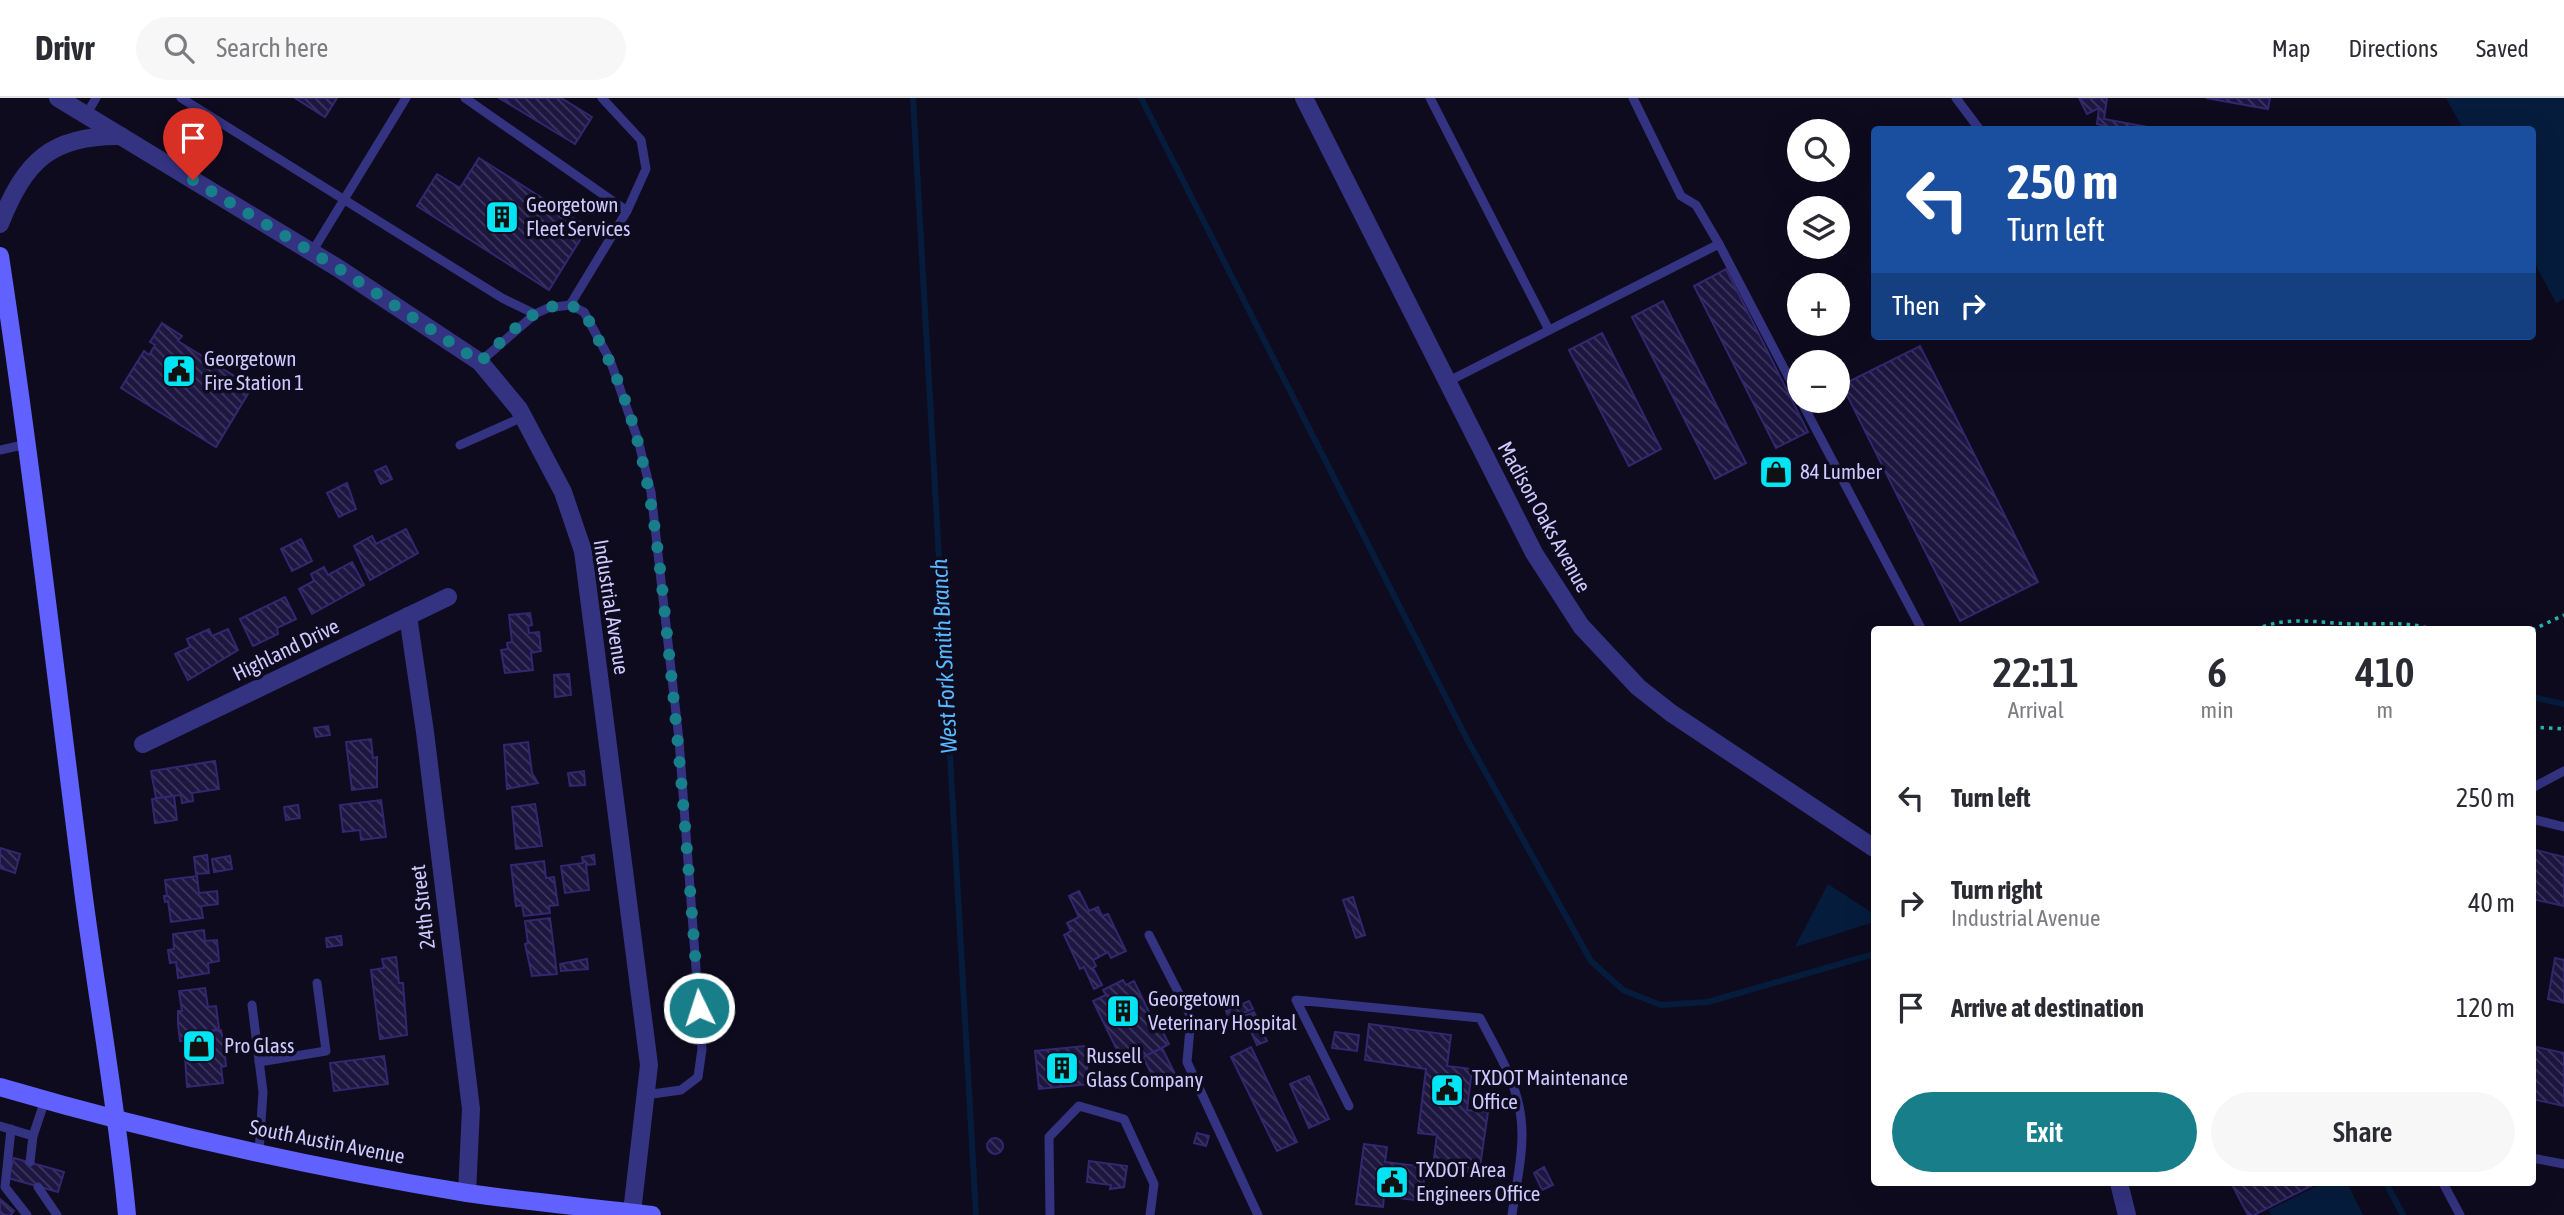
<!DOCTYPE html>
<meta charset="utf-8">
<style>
:root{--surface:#fff;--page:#f7f7f7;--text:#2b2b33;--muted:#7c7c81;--line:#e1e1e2;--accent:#187e8a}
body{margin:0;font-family:"Asap Condensed",sans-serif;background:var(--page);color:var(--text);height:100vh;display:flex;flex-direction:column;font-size:26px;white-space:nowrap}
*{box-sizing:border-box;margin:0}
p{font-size:23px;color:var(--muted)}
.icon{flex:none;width:38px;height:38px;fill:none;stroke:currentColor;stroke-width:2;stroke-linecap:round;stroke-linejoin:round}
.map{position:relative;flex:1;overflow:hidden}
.drawer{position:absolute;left:1871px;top:528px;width:665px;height:560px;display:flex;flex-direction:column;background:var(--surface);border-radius:7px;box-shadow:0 7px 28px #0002}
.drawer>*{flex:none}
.banner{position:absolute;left:1871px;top:28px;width:665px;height:214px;border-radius:7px;box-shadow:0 7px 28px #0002;background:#1a4fa0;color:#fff;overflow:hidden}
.buttons{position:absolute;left:1787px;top:21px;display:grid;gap:14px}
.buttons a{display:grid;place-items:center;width:63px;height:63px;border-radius:50%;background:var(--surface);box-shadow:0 7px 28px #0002;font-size:35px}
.pin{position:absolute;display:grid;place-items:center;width:60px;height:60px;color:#fff;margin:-72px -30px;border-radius:50% 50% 50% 0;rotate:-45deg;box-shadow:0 0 7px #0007}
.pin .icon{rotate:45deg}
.me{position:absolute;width:77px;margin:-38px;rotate:356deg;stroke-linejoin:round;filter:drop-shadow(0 0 5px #0008)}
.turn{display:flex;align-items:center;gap:24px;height:147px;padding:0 21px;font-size:32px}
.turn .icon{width:91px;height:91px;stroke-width:2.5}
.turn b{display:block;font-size:49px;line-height:60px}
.then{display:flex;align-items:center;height:66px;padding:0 21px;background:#0003;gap:14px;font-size:26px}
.eta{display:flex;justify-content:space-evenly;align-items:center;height:119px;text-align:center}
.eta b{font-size:42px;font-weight:600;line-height:49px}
.action{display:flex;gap:14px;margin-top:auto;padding:14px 21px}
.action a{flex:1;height:80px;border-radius:42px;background:var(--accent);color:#fff;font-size:28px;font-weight:600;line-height:80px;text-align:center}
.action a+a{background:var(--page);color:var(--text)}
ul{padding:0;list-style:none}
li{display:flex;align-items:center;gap:21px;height:105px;padding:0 21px}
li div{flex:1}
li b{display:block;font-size:26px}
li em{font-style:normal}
header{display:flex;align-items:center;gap:42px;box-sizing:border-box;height:98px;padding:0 35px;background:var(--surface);border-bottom:2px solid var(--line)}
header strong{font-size:33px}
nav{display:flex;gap:38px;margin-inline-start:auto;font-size:24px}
.search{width:490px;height:63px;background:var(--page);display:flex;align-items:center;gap:18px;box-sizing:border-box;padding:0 24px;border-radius:38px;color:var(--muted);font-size:26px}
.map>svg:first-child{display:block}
.water{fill:#061c3d}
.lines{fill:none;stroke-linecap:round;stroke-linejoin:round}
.stream{stroke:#061c3d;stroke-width:6}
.building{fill:url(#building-back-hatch);stroke:#33276f;stroke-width:2}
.path{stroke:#26b7a9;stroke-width:3.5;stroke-dasharray:3.5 5;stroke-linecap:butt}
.lane{stroke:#343381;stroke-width:9}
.street{stroke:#343381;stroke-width:18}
.secondary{stroke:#6061ff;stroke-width:18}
.route{stroke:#187e8a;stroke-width:12;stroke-dasharray:0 21.6}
.labels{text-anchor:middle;stroke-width:7;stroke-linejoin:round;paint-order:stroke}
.poi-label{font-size:21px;fill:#cec9ff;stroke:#0e0b1f;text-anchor:start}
.street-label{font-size:21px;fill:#cec9ff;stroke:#0e0b1f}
.water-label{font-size:23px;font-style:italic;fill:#57b7ff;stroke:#0e0b1f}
</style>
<header>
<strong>Drivr</strong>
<div class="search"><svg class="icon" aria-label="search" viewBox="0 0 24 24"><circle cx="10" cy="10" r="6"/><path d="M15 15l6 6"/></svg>Search here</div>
<nav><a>Map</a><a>Directions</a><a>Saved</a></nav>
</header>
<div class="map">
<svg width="2564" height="1117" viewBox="0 0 2564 1117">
<defs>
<pattern id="building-back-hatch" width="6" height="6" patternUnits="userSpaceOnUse" patternTransform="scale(1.75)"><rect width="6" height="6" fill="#1d1641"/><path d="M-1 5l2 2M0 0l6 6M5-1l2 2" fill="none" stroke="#3d375e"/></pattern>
</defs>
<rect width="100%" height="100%" fill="#0e0b1f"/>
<g class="water">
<polygon points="2446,0 2564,0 2564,201 2556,205 2532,160 2532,32 2463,31"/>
<polygon points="1828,786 1874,816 1874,824 1795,849"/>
<polygon points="2323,1085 2347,1085 2363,1117 2271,1117 2269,1112"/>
</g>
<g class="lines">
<g class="stream">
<polyline points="913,0 976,1117"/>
<polyline points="1141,0 1468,643 1591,863 1623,892 1661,907 1708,904 1874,856"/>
<polyline points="2532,599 2564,606"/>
<polyline points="2386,1085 2403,1117"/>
</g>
</g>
<g class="building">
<polygon points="295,0 337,0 325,19"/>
<polygon points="499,0 561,0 592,19 575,46"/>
<polygon points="2079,0 2107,0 2104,21 2164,32 2105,32 2105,28 2097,26 2099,10 2087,16"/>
<polygon points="2206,0 2270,0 2268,11"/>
<polygon points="479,60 588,129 549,192 417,108 437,76 460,90"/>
<polygon points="1726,171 1808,334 1776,350 1694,188"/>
<polygon points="1663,203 1746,365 1715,381 1632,219"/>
<polygon points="162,225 182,238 178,243 252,289 216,349 121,290 144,253 149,257 155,247 150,244"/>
<polygon points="1602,235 1661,351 1629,368 1569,252"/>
<polygon points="1920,248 2038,484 1960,523 1842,287"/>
<polygon points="386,368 392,381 381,386 375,373"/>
<polygon points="347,385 356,411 339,419 327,395"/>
<polygon points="406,431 418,455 370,482 354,448 372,438 376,446"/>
<polygon points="301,441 312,463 292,473 281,451"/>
<polygon points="352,464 364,487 312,516 299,491 314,483 311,476 324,469 328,477"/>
<polygon points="285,499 296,521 277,530 278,536 253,548 240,521"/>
<polygon points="530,515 532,527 528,528 529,535 539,534 541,553 531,555 533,572 505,575 501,552 508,551 507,545 512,544 509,517"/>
<polygon points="209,531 212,538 228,531 238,552 188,582 175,556 190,549 187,541"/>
<polygon points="569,576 571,597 555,599 554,577"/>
<polygon points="328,628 330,637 316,639 314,630"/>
<polygon points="371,641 373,660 377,659 377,689 352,692 346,644"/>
<polygon points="528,644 532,675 538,685 507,691 504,647"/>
<polygon points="215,663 219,691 192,695 193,703 182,705 181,697 156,700 151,673"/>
<polygon points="584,673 585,687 570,688 568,675"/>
<polygon points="174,698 177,722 155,725 152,701"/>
<polygon points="381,702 386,739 361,742 360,732 343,734 340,707"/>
<polygon points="535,706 542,748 516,751 512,709"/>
<polygon points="298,707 300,720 286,722 284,709"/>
<polygon points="0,750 20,756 15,775 0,770"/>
<polygon points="2532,751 2564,759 2564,808 2532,801"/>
<polygon points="207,757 209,775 196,776 194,759"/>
<polygon points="594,757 595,766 586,767 589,792 565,795 561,768 583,765 582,759"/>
<polygon points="230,758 232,771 214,774 212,761"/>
<polygon points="544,763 546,780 554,779 558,807 549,808 550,815 524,818 522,807 516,808 511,767"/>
<polygon points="197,778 199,795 217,793 218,806 201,808 203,820 171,824 168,803 165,804 164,798 167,798 165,782"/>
<polygon points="1079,793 1089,813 1098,809 1102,818 1108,816 1126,853 1111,860 1108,854 1093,862 1096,868 1093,870 1102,887 1094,891 1084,869 1080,871 1064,837 1071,833 1067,825 1079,819 1069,798"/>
<polygon points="1353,799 1365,837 1356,840 1343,802"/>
<polygon points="550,820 557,876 532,878 525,846 528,845 525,823"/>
<polygon points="204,832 205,843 217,842 219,863 208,865 209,875 178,880 176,864 170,865 168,852 174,851 173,836"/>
<polygon points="341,838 342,847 327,849 326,840"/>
<polygon points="396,859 399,885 403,885 407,937 380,941 371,872 384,870 382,861"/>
<polygon points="2555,860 2564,862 2564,905 2548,901"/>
<polygon points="587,861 588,871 561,873 560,866"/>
<polygon points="1123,882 1126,887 1134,883 1154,924 1157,923 1169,946 1137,963 1132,952 1120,958 1093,903 1106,897 1103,892"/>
<polygon points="205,890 208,909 216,908 219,930 211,933 221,932 224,948 226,968 221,969 223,985 187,989 184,943 180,943 178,926 178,913 182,913 179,893"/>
<polygon points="1249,903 1253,911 1229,921 1226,913"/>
<polygon points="1254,914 1267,943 1257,947 1244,918"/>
<polygon points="1369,926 1451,937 1447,968 1472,971 1467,1012 1488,1014 1479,1075 1433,1068 1437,1037 1418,1035 1426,971 1365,962"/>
<polygon points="1335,934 1359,937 1357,953 1332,950"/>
<polygon points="1085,948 1089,986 1039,991 1035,953"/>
<polygon points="2532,948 2564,955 2564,1008 2532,1001"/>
<polygon points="1251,949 1297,1044 1277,1053 1231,959"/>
<polygon points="1162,950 1176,978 1157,987 1143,959"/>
<polygon points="384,958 388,986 334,993 330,965"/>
<polygon points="1309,978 1329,1021 1309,1030 1290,986"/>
<polygon points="1197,1035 1209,1038 1206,1048 1194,1045"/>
<circle cx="995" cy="1048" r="8"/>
<polygon points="1364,1046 1387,1049 1385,1064 1426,1069 1421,1103 1384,1098 1383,1109 1356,1106"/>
<polygon points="14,1060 64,1074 58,1094 8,1080"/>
<polygon points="1089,1063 1127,1068 1124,1089 1110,1091 1111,1087 1087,1084"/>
<polygon points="1544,1069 1553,1087 1542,1092 1534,1075"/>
<polygon points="2231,1085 2317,1085 2254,1117 2248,1117"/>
<polygon points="0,1101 14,1113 11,1117 0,1117"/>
</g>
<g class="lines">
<g class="path">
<path d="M2255 532C2286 517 2319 525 2352 526 2379 527 2406 522 2433 532"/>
<polyline points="2532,532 2564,517"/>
<polyline points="2532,629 2564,631"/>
</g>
<g class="lane">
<polyline points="181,0 502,200 535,216 480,264"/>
<polyline points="465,0 627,113"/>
<polyline points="1430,0 1549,232"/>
<polyline points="1633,0 1681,98 1696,107 1719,146"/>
<polyline points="1956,0 1980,32"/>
<polyline points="86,17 96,0"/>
<polyline points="312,154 406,0"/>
<polyline points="570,207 627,113 646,71 641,42 602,0"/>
<polyline points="535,216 548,210 570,207 584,214 610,262 638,342 651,394 679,642 702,951 698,979 681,992 645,997"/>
<polyline points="1447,284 1719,146 1799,299"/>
<polyline points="1801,303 1922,532"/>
<polyline points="460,347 523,319"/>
<polyline points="0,352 27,346"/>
<polyline points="2532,690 2564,673"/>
<polyline points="2532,721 2564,729"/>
<polyline points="1149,837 1191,919 1187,964 1258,1117"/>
<polyline points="252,907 263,994 259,1054"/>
<polyline points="259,964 326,953 317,885"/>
<path d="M1349 1008 1296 902 1480 920C1496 951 1517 984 1521 1020 1525 1051 1516 1086 1512 1117"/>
<polyline points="0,1028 33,1038"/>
<polyline points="11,1031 5,1089 27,1117"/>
<polyline points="2532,1060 2564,1066"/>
<polyline points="30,1064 33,1038 45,1002"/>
<polyline points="2443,1085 2460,1117"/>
<polyline points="38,1089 57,1117"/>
<polyline points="1050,1117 1049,1039 1079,1008 1124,1021 1154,1086 1150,1117"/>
</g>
<g class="street">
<polyline points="58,0 338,170 480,264 519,311 563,394 583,453 649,967 632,1114"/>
<polyline points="1304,0 1534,455 1581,528 1638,589 1671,615 1874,750"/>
<path d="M0 126C25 63 51 37 121 38"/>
<polyline points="408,518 425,634 471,1011 467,1095"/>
<polyline points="143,646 448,499"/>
<polyline points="2119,1085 2127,1117"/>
</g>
<g class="secondary">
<path d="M0 158C32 369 56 580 83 792 97 901 117 1008 127 1117"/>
<path d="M0 989C153 1034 309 1069 467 1095 528 1104 590 1109 652 1117"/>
</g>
</g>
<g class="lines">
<path class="route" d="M193 82 338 170 480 264C502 244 537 200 571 208 586 212 591 227 597 239 649 334 657 441 668 546 681 667 690 789 699 910"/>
</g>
<defs>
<g id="building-square" transform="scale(1.75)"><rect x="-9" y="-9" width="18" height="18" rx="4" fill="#00e4f4" stroke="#0e0b1f"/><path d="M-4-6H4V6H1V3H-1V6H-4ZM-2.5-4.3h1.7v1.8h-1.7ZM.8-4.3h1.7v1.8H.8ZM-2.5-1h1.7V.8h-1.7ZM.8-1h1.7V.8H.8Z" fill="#111"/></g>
<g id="civic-square" transform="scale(1.75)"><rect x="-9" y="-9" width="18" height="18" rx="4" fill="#00e4f4" stroke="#0e0b1f"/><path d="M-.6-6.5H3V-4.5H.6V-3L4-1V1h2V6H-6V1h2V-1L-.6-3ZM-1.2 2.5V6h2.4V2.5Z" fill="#111"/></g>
<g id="shop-square" transform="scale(1.75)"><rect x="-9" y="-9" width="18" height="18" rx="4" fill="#00e4f4" stroke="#0e0b1f"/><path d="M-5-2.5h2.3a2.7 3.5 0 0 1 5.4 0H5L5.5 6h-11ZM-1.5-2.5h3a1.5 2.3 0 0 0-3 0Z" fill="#111"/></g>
</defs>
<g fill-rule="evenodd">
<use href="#building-square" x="502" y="119"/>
<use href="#civic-square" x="179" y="273"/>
<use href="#shop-square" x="1776" y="374"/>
<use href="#building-square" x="1123" y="913"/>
<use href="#shop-square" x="199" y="948"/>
<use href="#building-square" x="1062" y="970"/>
<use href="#civic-square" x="1447" y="992"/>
<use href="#civic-square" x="1392" y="1084"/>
</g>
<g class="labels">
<g class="poi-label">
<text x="526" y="114">Georgetown<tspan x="526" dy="24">Fleet Services</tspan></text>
<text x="204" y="268">Georgetown<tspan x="204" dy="24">Fire Station 1</tspan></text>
<text x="1800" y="381">84 Lumber</text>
<text x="1148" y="908">Georgetown<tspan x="1148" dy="24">Veterinary Hospital</tspan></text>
<text x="224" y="955">Pro Glass</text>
<text x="1086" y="965">Russell<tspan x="1086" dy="24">Glass Company</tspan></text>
<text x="1472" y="987">TXDOT Maintenance<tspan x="1472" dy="24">Office</tspan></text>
<text x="1416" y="1079">TXDOT Area<tspan x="1416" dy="24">Engineers Office</tspan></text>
</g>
<g class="street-label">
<text transform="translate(1544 419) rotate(61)" y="7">Madison Oaks Avenue</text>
<text transform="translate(611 509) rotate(81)" y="7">Industrial Avenue</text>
<text transform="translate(286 552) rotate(-26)" y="7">Highland Drive</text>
<text transform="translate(423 809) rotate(-97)" y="7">24th Street</text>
<text transform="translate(327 1044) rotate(11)" y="7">South Austin Avenue</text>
</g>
<g class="water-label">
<text transform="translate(944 558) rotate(-93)" y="8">West Fork Smith Branch</text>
</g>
</g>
</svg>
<div class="buttons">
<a><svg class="icon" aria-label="search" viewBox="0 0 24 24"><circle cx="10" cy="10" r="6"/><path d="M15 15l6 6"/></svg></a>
<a><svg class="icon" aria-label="layers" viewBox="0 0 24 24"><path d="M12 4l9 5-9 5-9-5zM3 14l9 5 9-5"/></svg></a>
<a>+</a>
<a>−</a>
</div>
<div class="pin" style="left:193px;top:82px;background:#d93025"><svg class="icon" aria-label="arrive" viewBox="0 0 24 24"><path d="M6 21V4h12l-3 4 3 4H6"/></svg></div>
<svg class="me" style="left:699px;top:910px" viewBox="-20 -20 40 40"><circle r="17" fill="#187e8a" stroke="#fff" stroke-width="3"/><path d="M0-11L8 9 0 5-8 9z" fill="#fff"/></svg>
<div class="banner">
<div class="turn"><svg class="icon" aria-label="left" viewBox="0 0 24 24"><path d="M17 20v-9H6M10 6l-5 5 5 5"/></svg><div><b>250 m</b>Turn left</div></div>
<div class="then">Then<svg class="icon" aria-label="right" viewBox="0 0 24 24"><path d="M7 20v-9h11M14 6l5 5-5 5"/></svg></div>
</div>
<section class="drawer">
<div class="eta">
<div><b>22:11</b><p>Arrival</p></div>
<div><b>6</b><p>min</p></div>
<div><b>410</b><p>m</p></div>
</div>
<ul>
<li><svg class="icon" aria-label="left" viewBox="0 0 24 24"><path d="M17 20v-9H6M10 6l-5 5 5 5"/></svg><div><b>Turn left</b></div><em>250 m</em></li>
<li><svg class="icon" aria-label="right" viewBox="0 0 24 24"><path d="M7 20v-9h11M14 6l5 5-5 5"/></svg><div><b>Turn right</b><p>Industrial Avenue</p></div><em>40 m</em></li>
<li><svg class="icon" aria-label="arrive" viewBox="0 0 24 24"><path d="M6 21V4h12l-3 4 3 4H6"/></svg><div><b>Arrive at destination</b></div><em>120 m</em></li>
</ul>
<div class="action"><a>Exit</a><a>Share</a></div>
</section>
</div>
